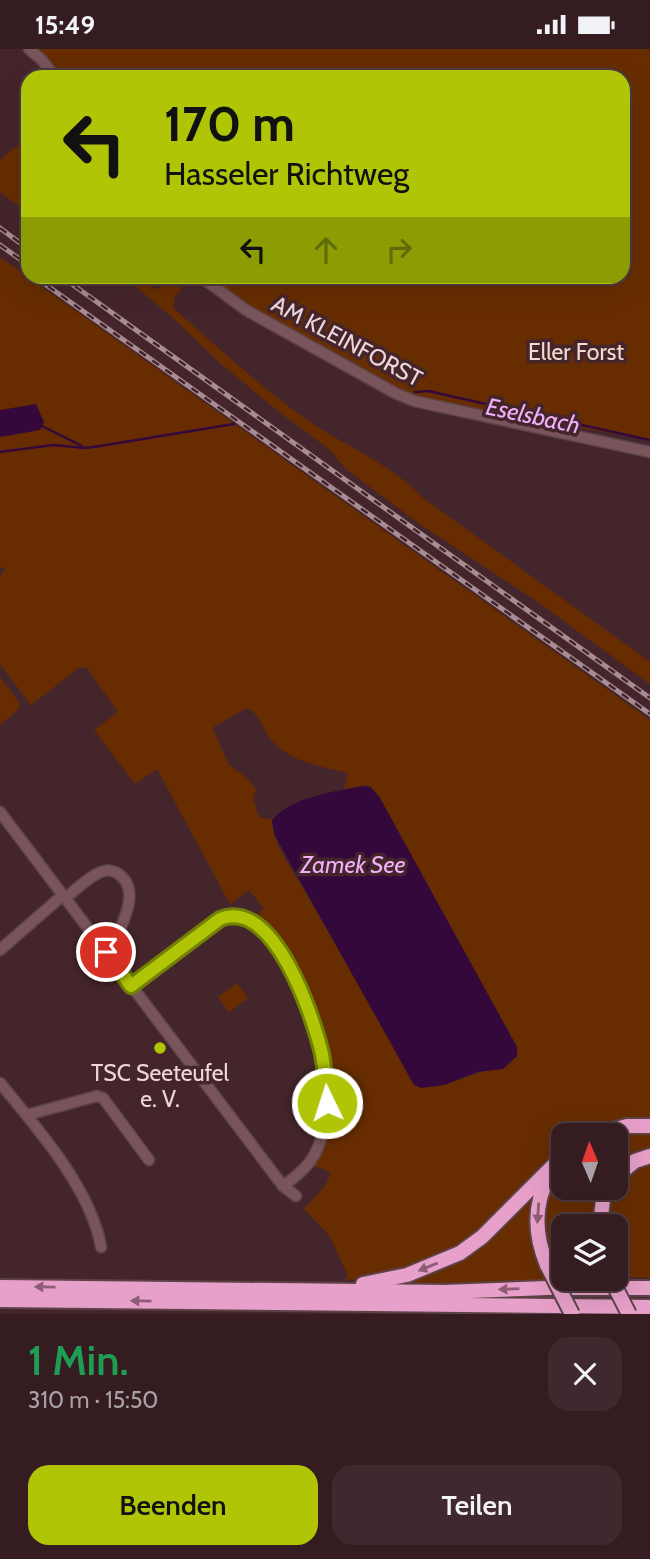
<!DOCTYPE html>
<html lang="de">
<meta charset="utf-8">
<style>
:root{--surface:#341c21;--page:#3f292e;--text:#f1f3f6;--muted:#a9a1a5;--line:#4e3a3f;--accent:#afc506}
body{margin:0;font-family:Cabin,sans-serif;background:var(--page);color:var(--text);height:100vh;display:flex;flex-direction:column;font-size:26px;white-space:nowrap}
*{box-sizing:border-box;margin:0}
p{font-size:23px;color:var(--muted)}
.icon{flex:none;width:38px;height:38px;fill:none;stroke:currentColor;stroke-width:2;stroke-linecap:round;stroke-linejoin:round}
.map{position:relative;height:1265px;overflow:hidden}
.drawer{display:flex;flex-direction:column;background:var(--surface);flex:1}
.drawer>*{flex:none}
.banner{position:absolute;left:21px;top:21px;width:609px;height:214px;border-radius:21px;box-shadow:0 7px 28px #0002,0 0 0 2px var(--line);background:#afc506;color:#111;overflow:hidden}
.needle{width:46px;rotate:358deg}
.controls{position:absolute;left:551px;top:1074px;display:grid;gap:14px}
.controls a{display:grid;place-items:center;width:77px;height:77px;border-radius:14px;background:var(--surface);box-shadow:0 7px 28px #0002,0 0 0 2px var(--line);font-size:35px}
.pin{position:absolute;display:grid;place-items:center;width:60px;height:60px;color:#fff;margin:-30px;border:4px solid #fff;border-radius:50%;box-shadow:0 2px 7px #0007}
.me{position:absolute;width:77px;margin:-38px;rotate:356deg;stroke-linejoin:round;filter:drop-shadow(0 0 5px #0008)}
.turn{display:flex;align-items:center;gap:24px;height:147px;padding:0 28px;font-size:32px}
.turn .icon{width:91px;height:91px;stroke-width:2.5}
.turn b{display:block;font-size:49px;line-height:60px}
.lanes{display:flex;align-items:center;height:66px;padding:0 28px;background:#0003;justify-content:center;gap:35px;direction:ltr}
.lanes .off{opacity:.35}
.round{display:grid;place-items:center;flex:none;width:74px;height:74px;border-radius:21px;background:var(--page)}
.head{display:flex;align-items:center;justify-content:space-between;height:119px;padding:0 28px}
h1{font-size:42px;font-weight:600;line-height:52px;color:#1e9e55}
.button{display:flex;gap:14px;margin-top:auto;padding:14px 28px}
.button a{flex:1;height:80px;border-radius:21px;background:var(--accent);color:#111;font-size:28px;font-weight:600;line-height:80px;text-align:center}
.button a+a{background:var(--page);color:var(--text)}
.status{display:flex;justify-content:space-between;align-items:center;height:49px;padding:0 35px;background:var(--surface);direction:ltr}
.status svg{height:19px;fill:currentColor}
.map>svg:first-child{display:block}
.green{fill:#672d00;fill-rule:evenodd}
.water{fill:#35083c}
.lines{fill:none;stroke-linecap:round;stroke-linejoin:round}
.stream{stroke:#35083c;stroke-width:2.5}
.minor-casing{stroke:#5d4248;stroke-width:13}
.highway-casing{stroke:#5d4248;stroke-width:18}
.minor{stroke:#79545b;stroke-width:10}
.highway{stroke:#e7a0c9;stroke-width:14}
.rail-casing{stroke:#a78d93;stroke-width:5}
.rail{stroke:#45252c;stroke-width:2.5;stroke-dasharray:8;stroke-linecap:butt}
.highway-bridge-casing{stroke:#5d4248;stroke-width:18;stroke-linecap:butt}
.highway-bridge{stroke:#e7a0c9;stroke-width:14}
.oneway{fill:#8e5c73}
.route-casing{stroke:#728004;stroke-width:18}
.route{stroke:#afc506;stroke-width:12}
.poi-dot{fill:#afc506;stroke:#45252c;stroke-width:2.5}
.labels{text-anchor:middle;stroke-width:7;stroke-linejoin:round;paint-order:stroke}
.street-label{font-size:23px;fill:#edd7db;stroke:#45252c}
.park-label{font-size:23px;fill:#f1dace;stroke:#45252c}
.poi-label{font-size:23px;fill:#edd7db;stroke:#45252c}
.water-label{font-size:24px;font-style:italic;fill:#f0affb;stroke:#45252c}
</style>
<div class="status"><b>15:49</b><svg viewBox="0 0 49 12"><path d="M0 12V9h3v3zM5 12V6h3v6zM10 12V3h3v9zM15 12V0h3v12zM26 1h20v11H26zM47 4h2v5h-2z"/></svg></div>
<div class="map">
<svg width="650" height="1265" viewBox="0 0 650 1265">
<rect width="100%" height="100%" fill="#45252c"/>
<g class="green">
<polygon points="32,0 650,0 650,391 414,349 237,252 204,228 623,228 623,28 58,28"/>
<polygon points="28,88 28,164 0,143 0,111"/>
<path d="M0 208 650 671V1229L622 1228 616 1220V1178H564L563 1221H559L543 1233 396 1236 391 1225 343 1232 348 1227 329 1186 304 1160 325 1137 331 1123 311 1116 328 1057 308 955 252 869 264 860 249 841 230 855 157 720 135 735 94 681 118 663 87 619 80 618 31 656 0 615V528L5 519 0 518ZM247 659C260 664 263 683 273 693 291 713 323 718 348 724L344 740 367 736 375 742 517 998V1007L503 1020H490L444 1036 421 1039C383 976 345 913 308 848 297 829 271 792 272 771L259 768 253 750 256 740 246 728 229 716 213 680 215 677ZM564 1087H616V1139H564Z"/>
<path d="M112 228H142L155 240 170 235 182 239 175 248 173 259C217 297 259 337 306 370 344 397 390 414 422 448L650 613V635L535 551 421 476 346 420 329 400 283 366 221 315 172 268 136 238Z"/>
<polygon points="0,628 19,653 19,660 0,676"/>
<polygon points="237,934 248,949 229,963 218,948"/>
</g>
<g class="water">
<polygon points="36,355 44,373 40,381 0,388 0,361"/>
<path d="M365 737 371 738 380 749 517 998V1007L503 1020 477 1023 444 1036 421 1039 414 1036 275 787 272 772C287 749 339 741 365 737Z"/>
</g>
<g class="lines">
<g class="stream">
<polyline points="415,343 429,342 450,347 650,391"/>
<polyline points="42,377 82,397"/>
<polyline points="0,403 53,396 85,399 100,397 234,375"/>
</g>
<g class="minor-casing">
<g id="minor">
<polyline points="29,0 42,11 55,28"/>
<polyline points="201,228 246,261 395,344 414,352 650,403"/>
<polyline points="0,763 283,1137 296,1147"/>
<path d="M65 849C76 841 88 828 101 823 108 820 116 822 121 827 141 844 120 879 112 898L106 903"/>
<polyline points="0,901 63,846"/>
<path d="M131 937 214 874C224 868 233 864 244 868 254 871 262 881 268 888 306 932 337 1021 324 1078 318 1108 307 1120 283 1137"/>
<path d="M0 1034C38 1080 91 1140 101 1198"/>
<polyline points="27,1066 97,1047 103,1049 149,1111"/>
</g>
</g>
<g class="highway-casing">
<g id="highway">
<polyline points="593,1087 627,1077 650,1077"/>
<polyline points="616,1128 635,1112 650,1107"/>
<polyline points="600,1178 603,1150 608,1139"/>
<path d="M547 1216C534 1185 533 1155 550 1125"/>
<polyline points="363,1235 407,1226 460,1204 482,1188 564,1106"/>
<polyline points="0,1238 444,1243 547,1239 650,1239"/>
<polyline points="0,1251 650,1258"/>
</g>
</g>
<use href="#minor" class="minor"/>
<use href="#highway" class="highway"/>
<g class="rail-casing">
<g id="rail">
<polyline points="0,179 28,200"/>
<polyline points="0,196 28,216"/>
<polyline points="35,228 650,665"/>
<polyline points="62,228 650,649"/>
</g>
</g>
<use href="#rail" class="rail"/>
<g class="highway-bridge-casing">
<g id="highway-bridge">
<polyline points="547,1216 572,1265"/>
<polyline points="611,1230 629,1265"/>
</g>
</g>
<use href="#highway-bridge" class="highway-bridge"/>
</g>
<defs><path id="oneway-solid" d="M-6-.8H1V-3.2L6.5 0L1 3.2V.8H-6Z" transform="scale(1.75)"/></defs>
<g class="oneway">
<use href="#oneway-solid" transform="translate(538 1164) rotate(94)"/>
<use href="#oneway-solid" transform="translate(428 1218) rotate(158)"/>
<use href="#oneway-solid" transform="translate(45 1238) rotate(-179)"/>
<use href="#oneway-solid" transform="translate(509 1240) rotate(178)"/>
<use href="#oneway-solid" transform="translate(141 1252) rotate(-179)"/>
</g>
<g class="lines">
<g class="route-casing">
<path id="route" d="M106 903 131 937 220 870C274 848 313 967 322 1005 325 1022 327 1038 327 1054"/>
</g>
<use href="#route" class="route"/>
</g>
<circle class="poi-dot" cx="160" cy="999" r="7"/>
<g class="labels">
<g class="street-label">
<text transform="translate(347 292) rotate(28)" y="8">AM KLEINFORST</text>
</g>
<g class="park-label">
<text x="576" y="311">Eller Forst</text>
</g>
<g class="poi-label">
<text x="160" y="1032">TSC Seeteufel<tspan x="160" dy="26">e. V.</tspan></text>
</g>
<g class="water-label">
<text transform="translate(533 367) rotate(12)" y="8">Eselsbach</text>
<text x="353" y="824">Zamek See</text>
</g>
</g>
</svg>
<div class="controls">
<a><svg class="needle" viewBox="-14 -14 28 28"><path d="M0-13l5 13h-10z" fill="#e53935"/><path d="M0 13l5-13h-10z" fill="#a9a1a5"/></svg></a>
<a><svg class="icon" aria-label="layers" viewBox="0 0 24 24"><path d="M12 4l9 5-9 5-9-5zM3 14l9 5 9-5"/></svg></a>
</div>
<div class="pin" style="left:106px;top:903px;background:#d93025"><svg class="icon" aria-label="arrive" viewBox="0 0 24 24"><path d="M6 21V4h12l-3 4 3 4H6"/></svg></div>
<svg class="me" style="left:327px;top:1054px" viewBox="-20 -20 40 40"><circle r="17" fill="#afc506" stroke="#fff" stroke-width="3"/><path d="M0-11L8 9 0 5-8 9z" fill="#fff"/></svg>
<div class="banner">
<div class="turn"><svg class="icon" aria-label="left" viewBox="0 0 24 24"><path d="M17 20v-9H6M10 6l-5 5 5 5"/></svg><div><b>170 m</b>Hasseler Richtweg</div></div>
<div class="lanes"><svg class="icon" aria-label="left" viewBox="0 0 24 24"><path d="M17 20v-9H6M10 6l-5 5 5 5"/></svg><svg class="icon off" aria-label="ahead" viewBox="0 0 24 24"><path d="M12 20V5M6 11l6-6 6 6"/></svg><svg class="icon off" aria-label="right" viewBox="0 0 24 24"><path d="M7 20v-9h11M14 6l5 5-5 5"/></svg></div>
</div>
</div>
<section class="drawer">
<div class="head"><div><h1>1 Min.</h1><p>310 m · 15:50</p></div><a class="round"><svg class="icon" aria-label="close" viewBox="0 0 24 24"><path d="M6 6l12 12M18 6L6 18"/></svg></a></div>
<div class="button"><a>Beenden</a><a>Teilen</a></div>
</section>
